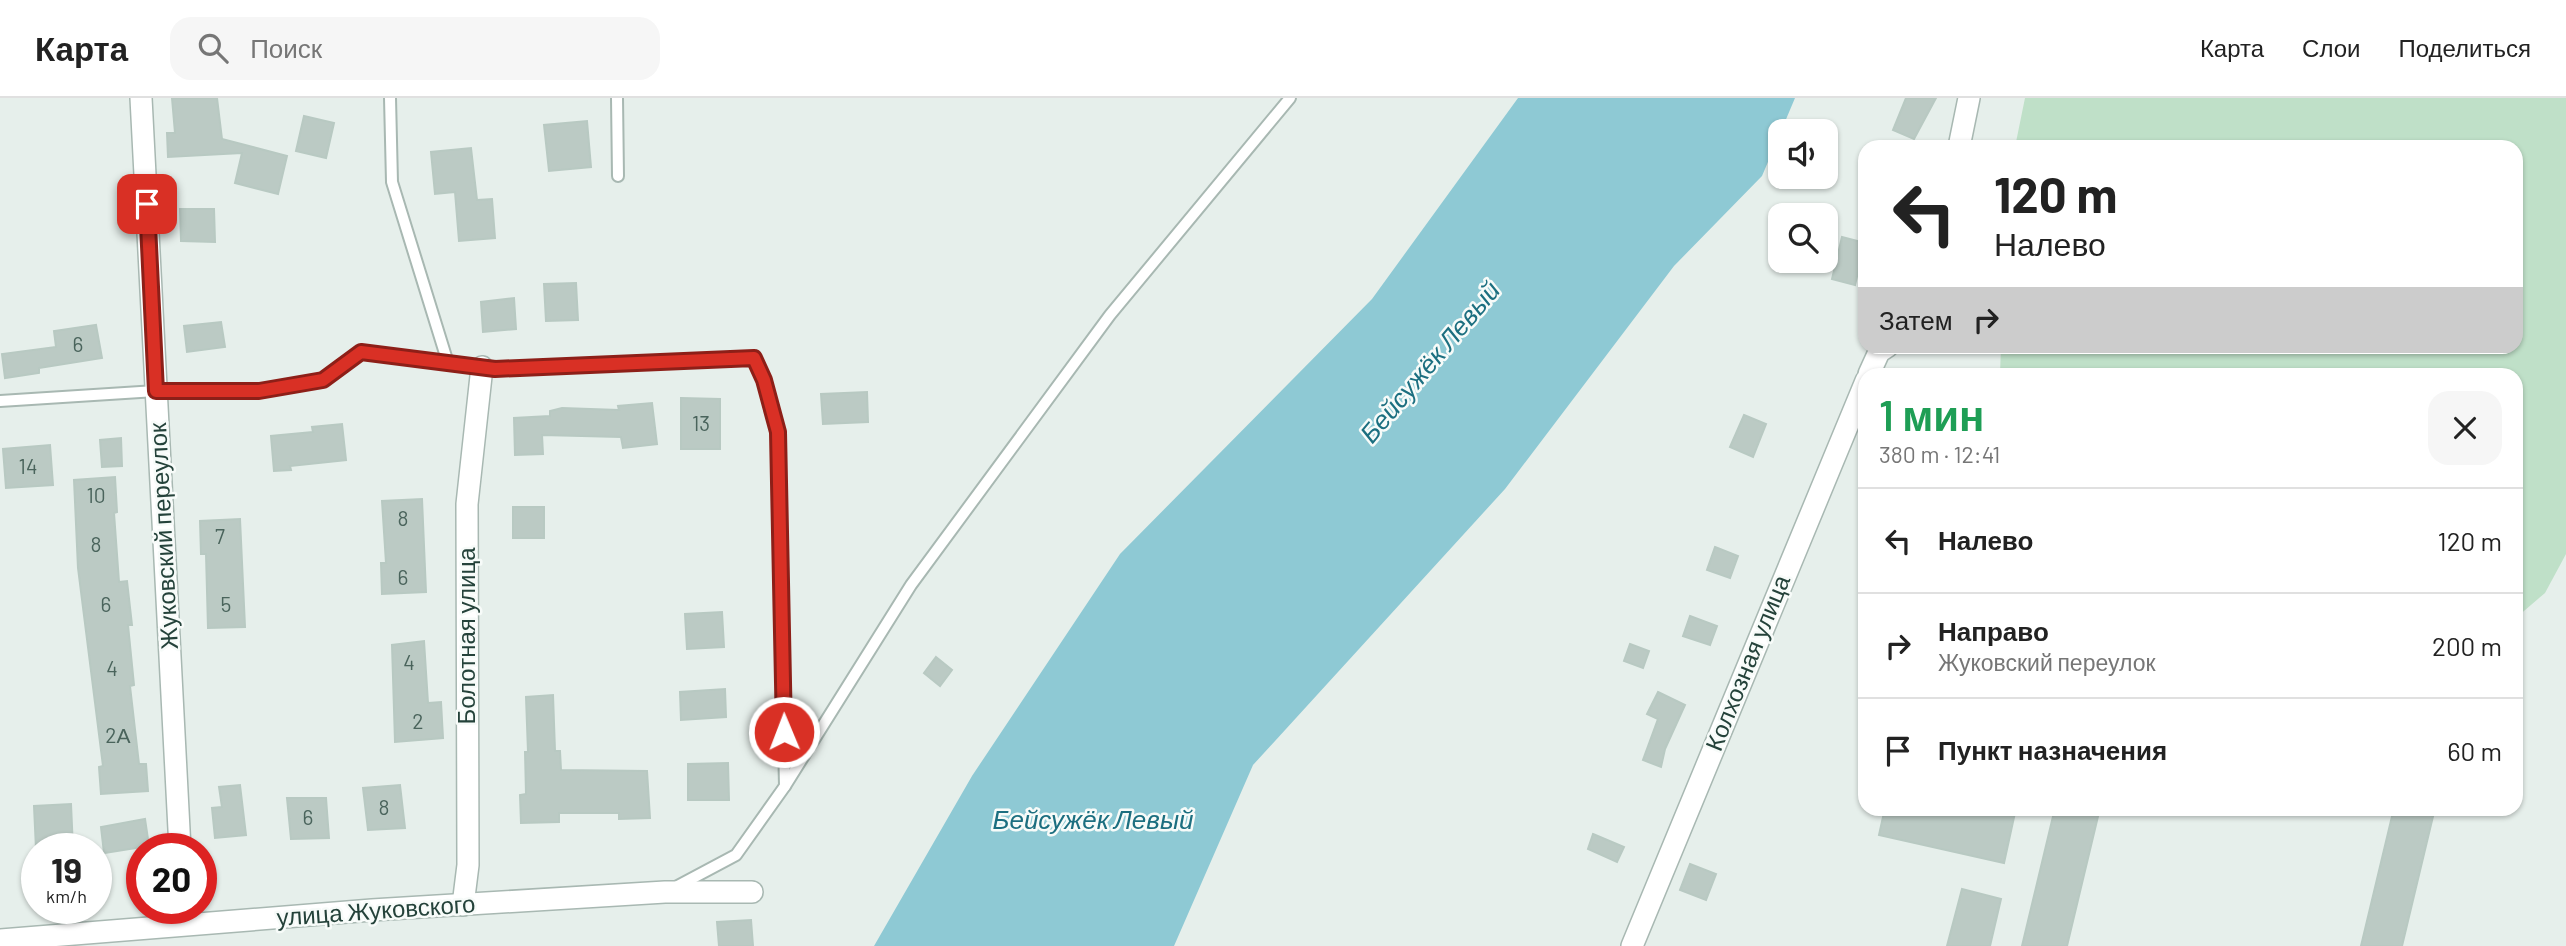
<!DOCTYPE html>
<html lang="ru">
<meta charset="utf-8">
<style>
:root{--surface:#fff;--page:#f6f6f6;--text:#222;--muted:#767676;--line:#e0e0e0}
body{margin:0;font-family:Barlow,sans-serif;background:var(--page);color:var(--text);height:100vh;display:flex;flex-direction:column;font-size:26px;white-space:nowrap}
*{box-sizing:border-box;margin:0}
p{font-size:23px;color:var(--muted)}
.icon{flex:none;width:38px;height:38px;fill:none;stroke:currentColor;stroke-width:2;stroke-linecap:round;stroke-linejoin:round}
.map{position:relative;flex:1;overflow:hidden}
.panel{position:absolute;left:1858px;top:270px;width:665px;height:448px;display:flex;flex-direction:column;background:var(--surface);border-radius:21px;box-shadow:0 2px 5px #0004}
.panel>*{flex:none}
.guide{position:absolute;left:1858px;top:42px;width:665px;height:214px;border-radius:21px;box-shadow:0 2px 5px #0004;background:#fff;color:var(--text);overflow:hidden}
.buttons{position:absolute;left:1768px;top:21px;display:grid;gap:14px}
.buttons a{display:grid;place-items:center;width:70px;height:70px;border-radius:14px;background:var(--surface);box-shadow:0 2px 5px #0004;font-size:35px}
.speed{position:absolute;left:21px;top:735px;display:flex;gap:14px;font-size:35px;font-weight:700;text-align:center}
.speed>*{display:grid;place-content:center;width:91px;height:91px;border-radius:50%;background:var(--surface);box-shadow:0 2px 5px #0004;line-height:1}
.speed small{font-size:18px;font-weight:400}
.speed .limit{border:10px solid #d22;background:#fff;color:#111}
.pin{position:absolute;display:grid;place-items:center;width:60px;height:60px;color:#fff;margin:-30px;border-radius:14px;box-shadow:0 4px 10px #0006}
.me{position:absolute;width:77px;margin:-38px;rotate:359deg;stroke-linejoin:round;filter:drop-shadow(0 0 5px #0008)}
.turn{display:flex;align-items:center;gap:24px;height:147px;padding:0 21px;font-size:32px}
.turn .icon{width:91px;height:91px;stroke-width:2.5}
.turn b{display:block;font-size:49px;line-height:60px}
.then{display:flex;align-items:center;height:66px;padding:0 21px;background:#0003;gap:14px;font-size:26px}
.round{display:grid;place-items:center;flex:none;width:74px;height:74px;border-radius:21px;background:var(--page)}
.head{display:flex;align-items:center;justify-content:space-between;height:119px;padding:0 21px}
h1{font-size:42px;font-weight:600;line-height:52px;color:#1e9e55}
ul{padding:0;list-style:none}
li{display:flex;align-items:center;gap:21px;height:105px;padding:0 21px;border-top:2px solid var(--line)}
li div{flex:1}
li b{display:block;font-size:26px}
li em{font-style:normal}
header{display:flex;align-items:center;gap:42px;box-sizing:border-box;height:98px;padding:0 35px;background:var(--surface);border-bottom:2px solid var(--line)}
header strong{font-size:33px}
nav{display:flex;gap:38px;margin-inline-start:auto;font-size:24px}
.search{width:490px;height:63px;background:var(--page);display:flex;align-items:center;gap:18px;box-sizing:border-box;padding:0 24px;border-radius:21px;color:var(--muted);font-size:26px}
.map>svg:first-child{display:block}
.green{fill:#bfe0c8}
.water{fill:#8ec9d4}
.building{fill:#bbcac4;stroke:#b8c9c2;stroke-width:2}
.lines{fill:none;stroke-linecap:round;stroke-linejoin:round}
.service-casing{stroke:#a8b8b2;stroke-width:14}
.minor-casing{stroke:#a8b8b2;stroke-width:24}
.service{stroke:#fff;stroke-width:10}
.minor{stroke:#fff;stroke-width:21}
.route-casing{stroke:#8d1f18;stroke-width:18}
.route{stroke:#d93025;stroke-width:12}
.labels{text-anchor:middle;stroke-width:5;stroke-linejoin:round;paint-order:stroke}
.number-label{font-size:21px;fill:#4a645c}
.street-label{font-size:24px;fill:#24423a;stroke:#f7fbf9}
.water-label{font-size:26px;font-style:italic;fill:#1c6f80;stroke:#f7fbf9}
</style>
<header>
<strong>Карта</strong>
<div class="search"><svg class="icon" aria-label="search" viewBox="0 0 24 24"><circle cx="10" cy="10" r="6"/><path d="M15 15l6 6"/></svg>Поиск</div>
<nav><a>Карта</a><a>Слои</a><a>Поделиться</a></nav>
</header>
<div class="map">
<svg width="2566" height="848" viewBox="0 0 2566 848">
<rect width="100%" height="100%" fill="#e6efeb"/>
<polygon class="green" points="2025,0 2566,0 2566,456 2545,495 2517,519 2516,276 2000,276 2001,249 2516,248 2516,49 2015,49"/>
<polygon class="water" points="1518,0 1795,0 1762,78 1674,168 1505,391 1253,667 1174,848 874,848 972,678 1120,456 1372,201"/>
<g class="building">
<polygon points="172,0 217,0 222,41 287,58 278,96 235,85 242,55 168,59 167,35 175,35"/>
<polygon points="1906,0 1936,0 1914,41 1893,32"/>
<polygon points="304,18 334,25 326,60 296,53"/>
<polygon points="587,23 591,69 549,73 544,27"/>
<polygon points="471,50 477,102 492,101 495,140 459,143 455,94 435,96 431,54"/>
<polygon points="180,111 214,111 215,144 181,143"/>
<polygon points="1842,139 1865,145 1855,187 1832,181"/>
<polygon points="576,185 578,222 546,223 544,186"/>
<polygon points="514,200 516,231 483,234 481,204"/>
<polygon points="221,224 225,249 187,254 184,228"/>
<polygon points="96,227 102,260 39,270 39,275 5,280 2,256 56,249 54,233"/>
<polygon points="867,294 868,324 823,326 821,296"/>
<polygon points="681,300 720,301 720,351 681,351"/>
<polygon points="652,305 657,346 623,350 621,339 542,337 543,356 515,357 514,320 550,318 550,313 562,310 619,312 618,308"/>
<polygon points="1744,317 1766,326 1753,359 1730,349"/>
<polygon points="342,326 346,362 290,368 291,372 274,373 271,338 313,334 312,329"/>
<polygon points="121,340 122,368 102,369 100,342"/>
<polygon points="50,347 53,387 6,390 3,351"/>
<polygon points="115,379 117,414 114,415 119,484 127,483 132,527 128,527 134,587 130,588 139,666 146,666 148,693 101,696 99,669 103,668 78,470 74,382"/>
<polygon points="422,401 426,494 382,496 381,465 386,465 382,403"/>
<rect x="513" y="409" width="31" height="31"/>
<polygon points="240,421 245,529 208,530 206,456 201,456 200,423"/>
<polygon points="1715,449 1738,458 1730,480 1707,472"/>
<polygon points="722,514 724,549 687,551 685,516"/>
<polygon points="1690,518 1717,528 1710,547 1683,538"/>
<polygon points="424,543 428,605 441,604 443,640 395,644 392,547"/>
<polygon points="1630,546 1649,553 1643,570 1624,563"/>
<polygon points="936,559 952,572 940,588 924,575"/>
<polygon points="725,591 726,619 681,622 680,594"/>
<polygon points="1658,594 1685,607 1665,651 1661,669 1643,662 1658,621 1647,616"/>
<polygon points="553,597 555,653 560,653 561,672 647,673 650,720 619,721 619,715 559,715 559,724 521,725 520,697 526,696 525,654 528,654 526,599"/>
<polygon points="728,665 729,702 688,702 688,666"/>
<polygon points="240,687 246,737 215,740 212,710 222,709 219,689"/>
<polygon points="400,687 405,730 368,732 363,690"/>
<polygon points="287,700 326,700 329,740 291,741"/>
<polygon points="71,706 73,751 36,751 34,708"/>
<polygon points="1885,710 2016,710 2004,765 1879,737"/>
<polygon points="2055,710 2100,710 2067,848 2022,848"/>
<polygon points="2394,710 2435,710 2402,848 2361,848"/>
<polygon points="145,721 149,748 104,755 101,729"/>
<polygon points="1593,736 1624,749 1617,764 1588,751"/>
<polygon points="1690,766 1716,776 1706,802 1680,792"/>
<polygon points="1962,791 2001,801 1990,848 1947,848"/>
<polygon points="751,822 753,848 719,848 717,824"/>
</g>
<g class="lines">
<g class="service-casing">
<g id="service">
<polyline points="390,0 392,84 448,265"/>
<polyline points="617,0 618,78"/>
<polyline points="0,303 156,293 259,293 323,282 361,254 495,270 753,260 764,282 777,335 785,688"/>
<polyline points="674,790 736,757 785,688 911,487 1110,217 1290,0"/>
</g>
</g>
<g class="minor-casing">
<g id="minor">
<polyline points="141,0 180,751"/>
<polyline points="1959,49 1969,0"/>
<polyline points="1869,276 1879,254 1888,248"/>
<polyline points="463,807 468,767 467,406 482,269"/>
<polyline points="0,842 372,812 665,794 752,794"/>
<polyline points="1632,848 1866,283"/>
</g>
</g>
<use href="#service" class="service"/>
<use href="#minor" class="minor"/>
</g>
<g class="lines">
<g class="route-casing">
<polyline id="route" points="147,106 156,293 259,293 323,282 361,254 495,271 754,260 764,282 778,334 784,634"/>
</g>
<use href="#route" class="route"/>
</g>
<g class="labels">
<g class="number-label">
<text x="78" y="254">6</text>
<text x="701" y="333">13</text>
<text x="28" y="376">14</text>
<text x="96" y="405">10</text>
<text x="403" y="428">8</text>
<text x="220" y="446">7</text>
<text x="96" y="454">8</text>
<text x="403" y="487">6</text>
<text x="106" y="514">6</text>
<text x="226" y="514">5</text>
<text x="409" y="572">4</text>
<text x="112" y="578">4</text>
<text x="418" y="631">2</text>
<text x="118" y="645">2А</text>
<text x="384" y="717">8</text>
<text x="308" y="727">6</text>
</g>
<g class="street-label">
<text transform="translate(164 438) rotate(-93)" y="8">Жуковский переулок</text>
<text transform="translate(467 538) rotate(-90)" y="8">Болотная улица</text>
<text transform="translate(1748 565) rotate(-68)" y="8">Колхозная улица</text>
<text transform="translate(376 813) rotate(-4)" y="8">улица Жуковского</text>
</g>
<g class="water-label">
<text transform="translate(1430 264) rotate(-50)" y="9">Бейсужёк Левый</text>
<text x="1093" y="731">Бейсужёк Левый</text>
</g>
</g>
</svg>
<div class="buttons">
<a><svg class="icon" aria-label="sound" viewBox="0 0 24 24"><path d="M4 9h4l5-4v14l-5-4H4zM17 9q2 3 0 6"/></svg></a>
<a><svg class="icon" aria-label="search" viewBox="0 0 24 24"><circle cx="10" cy="10" r="6"/><path d="M15 15l6 6"/></svg></a>
</div>
<div class="speed"><div>19<small>km/h</small></div><div class="limit">20</div></div>
<div class="pin" style="left:147px;top:106px;background:#d93025"><svg class="icon" aria-label="arrive" viewBox="0 0 24 24"><path d="M6 21V4h12l-3 4 3 4H6"/></svg></div>
<svg class="me" style="left:784px;top:634px" viewBox="-20 -20 40 40"><circle r="17" fill="#d93025" stroke="#fff" stroke-width="3"/><path d="M0-11L8 9 0 5-8 9z" fill="#fff"/></svg>
<div class="guide">
<div class="turn"><svg class="icon" aria-label="left" viewBox="0 0 24 24"><path d="M17 20v-9H6M10 6l-5 5 5 5"/></svg><div><b>120 m</b>Налево</div></div>
<div class="then">Затем<svg class="icon" aria-label="right" viewBox="0 0 24 24"><path d="M7 20v-9h11M14 6l5 5-5 5"/></svg></div>
</div>
<section class="panel">
<div class="head"><div><h1>1 мин</h1><p>380 m · 12:41</p></div><a class="round"><svg class="icon" aria-label="close" viewBox="0 0 24 24"><path d="M6 6l12 12M18 6L6 18"/></svg></a></div>
<ul>
<li><svg class="icon" aria-label="left" viewBox="0 0 24 24"><path d="M17 20v-9H6M10 6l-5 5 5 5"/></svg><div><b>Налево</b></div><em>120 m</em></li>
<li><svg class="icon" aria-label="right" viewBox="0 0 24 24"><path d="M7 20v-9h11M14 6l5 5-5 5"/></svg><div><b>Направо</b><p>Жуковский переулок</p></div><em>200 m</em></li>
<li><svg class="icon" aria-label="arrive" viewBox="0 0 24 24"><path d="M6 21V4h12l-3 4 3 4H6"/></svg><div><b>Пункт назначения</b></div><em>60 m</em></li>
</ul>
</section>
</div>
